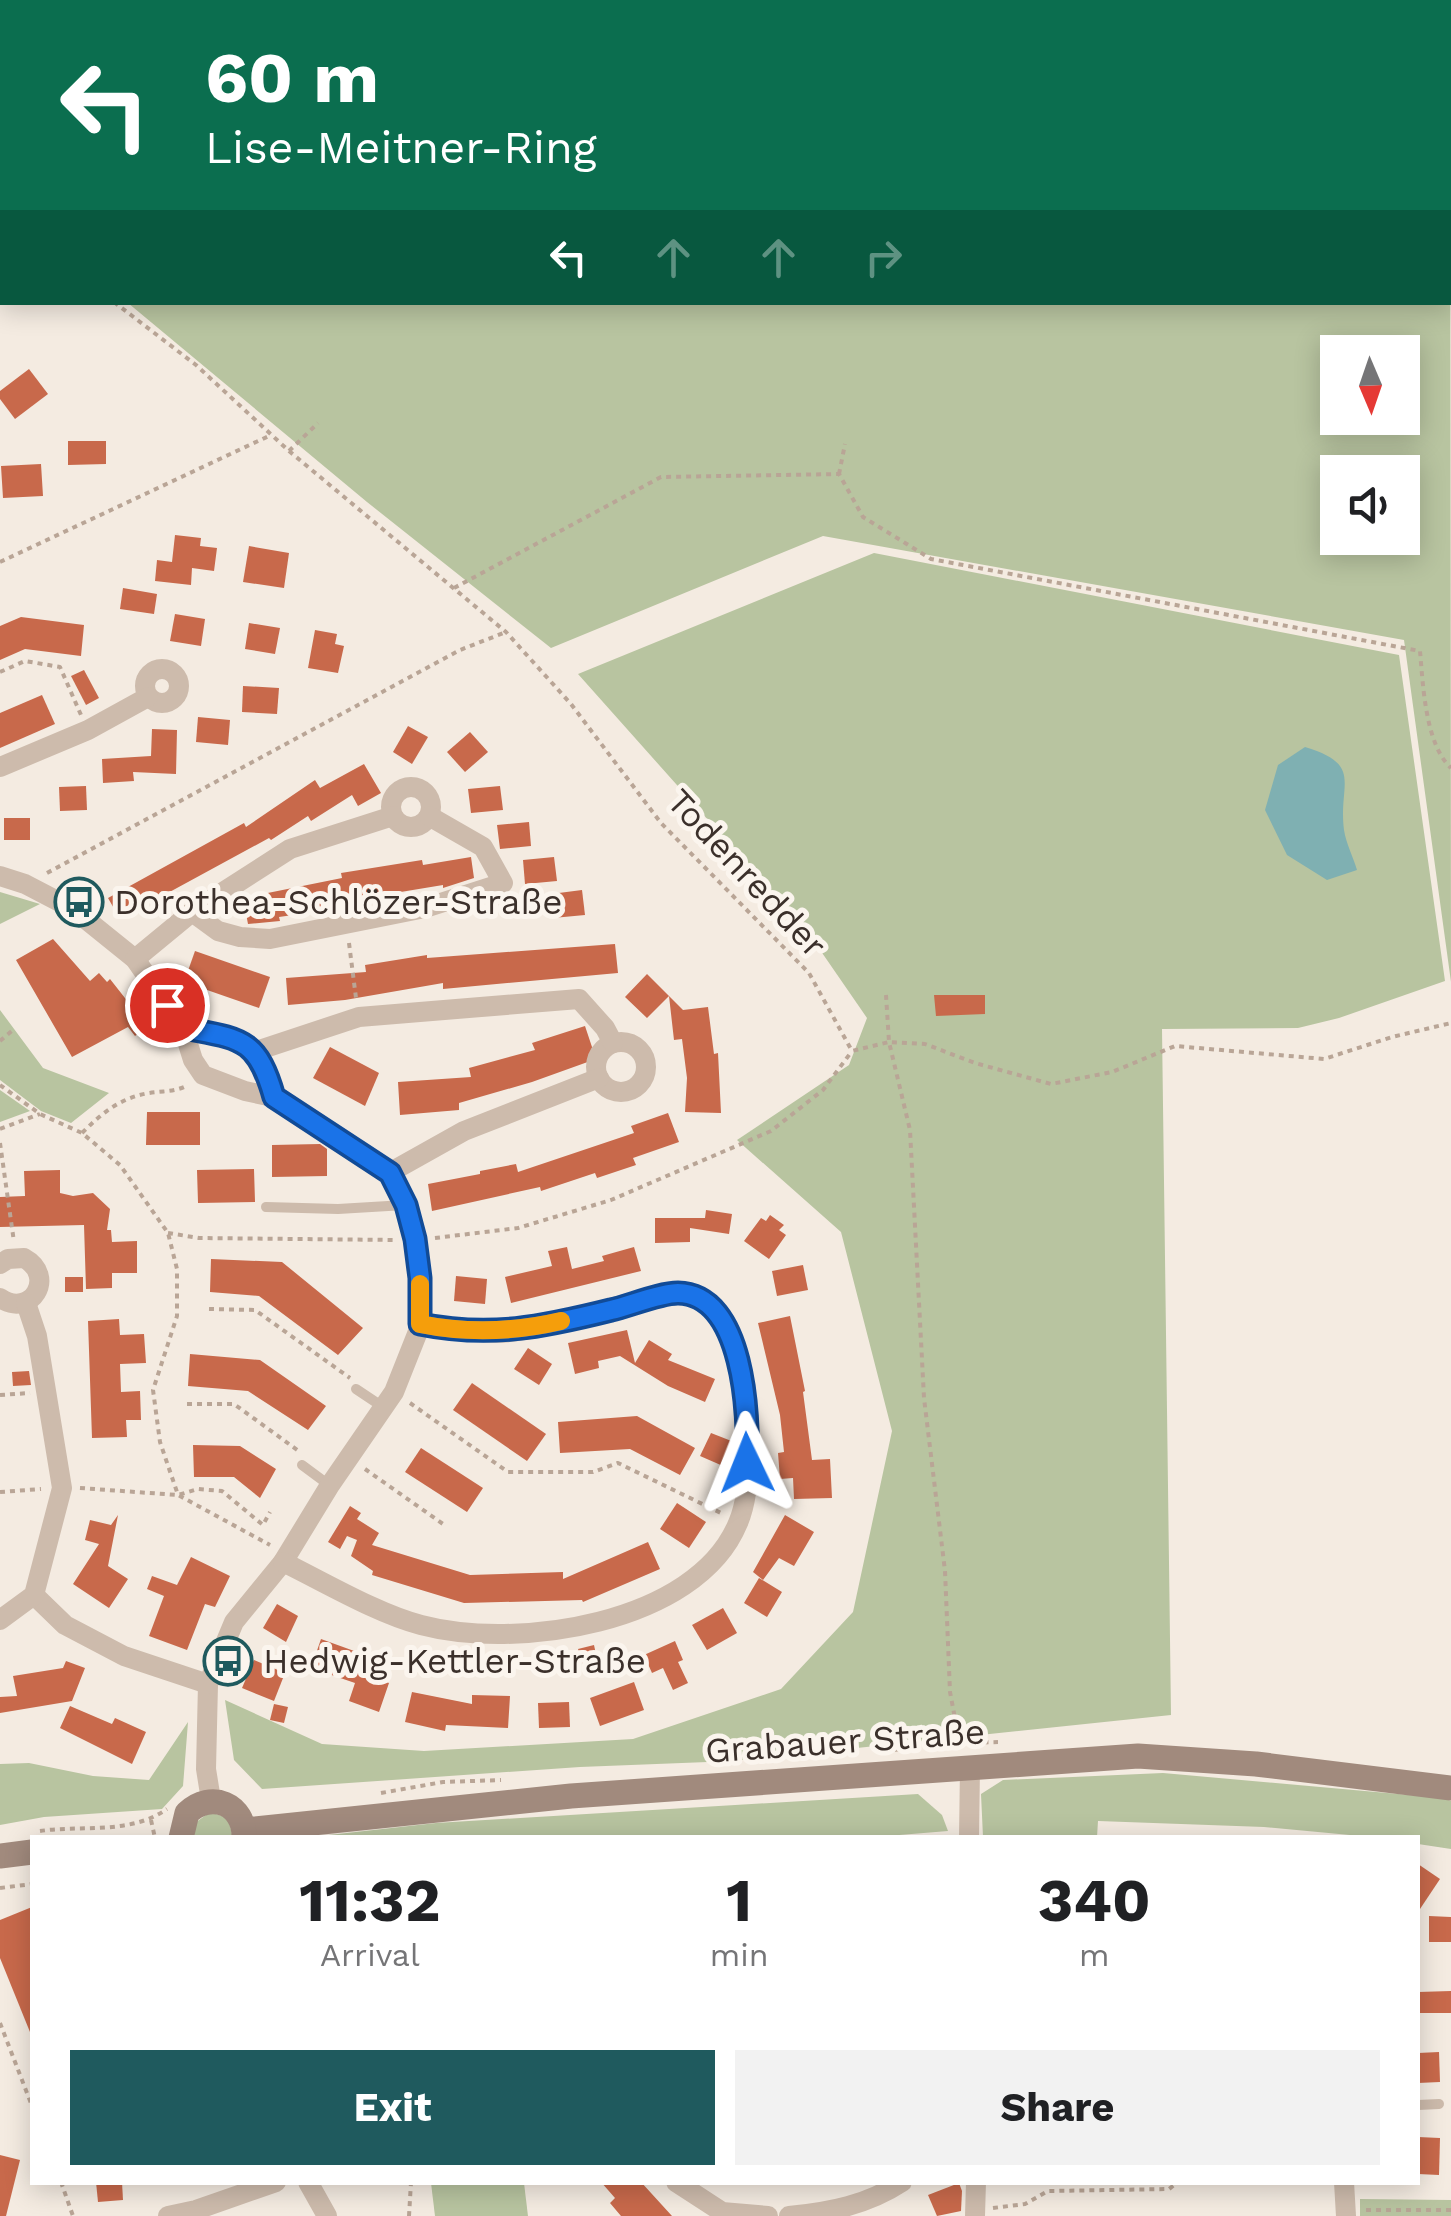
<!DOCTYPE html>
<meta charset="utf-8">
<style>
:root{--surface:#fff;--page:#f2f2f2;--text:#202124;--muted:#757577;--accent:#1f5a5e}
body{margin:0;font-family:"Work Sans",sans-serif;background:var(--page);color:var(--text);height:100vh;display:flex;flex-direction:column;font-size:38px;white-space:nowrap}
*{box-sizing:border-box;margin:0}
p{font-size:32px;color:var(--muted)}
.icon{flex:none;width:55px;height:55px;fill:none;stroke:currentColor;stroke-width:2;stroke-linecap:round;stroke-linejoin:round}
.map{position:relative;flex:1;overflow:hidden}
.panel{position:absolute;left:30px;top:1835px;width:1390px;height:350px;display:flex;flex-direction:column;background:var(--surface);border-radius:0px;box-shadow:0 5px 25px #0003}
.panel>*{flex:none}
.banner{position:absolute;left:0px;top:0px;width:1452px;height:305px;box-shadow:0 5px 25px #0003;background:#0b6e4f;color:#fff;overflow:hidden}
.needle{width:65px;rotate:178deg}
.tools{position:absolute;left:1320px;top:335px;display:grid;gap:20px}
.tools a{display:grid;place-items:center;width:100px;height:100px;border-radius:0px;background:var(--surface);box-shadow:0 5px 25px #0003;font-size:50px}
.pin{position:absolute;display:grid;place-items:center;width:85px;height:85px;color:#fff;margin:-42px;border:5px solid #fff;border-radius:50%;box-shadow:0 2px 10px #0007}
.me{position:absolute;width:110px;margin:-55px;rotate:358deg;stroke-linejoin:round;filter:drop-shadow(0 0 8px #0008)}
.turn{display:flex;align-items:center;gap:35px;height:210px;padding:0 40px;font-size:45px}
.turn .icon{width:130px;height:130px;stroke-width:2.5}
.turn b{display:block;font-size:70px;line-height:85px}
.lanes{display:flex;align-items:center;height:95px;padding:0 40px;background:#0003;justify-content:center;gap:50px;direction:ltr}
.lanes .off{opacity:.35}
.eta{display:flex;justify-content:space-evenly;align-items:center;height:170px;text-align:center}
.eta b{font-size:60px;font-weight:700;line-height:70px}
.cta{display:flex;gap:20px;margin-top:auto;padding:20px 40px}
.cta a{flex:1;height:115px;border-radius:0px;background:var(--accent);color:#fff;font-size:40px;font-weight:700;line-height:115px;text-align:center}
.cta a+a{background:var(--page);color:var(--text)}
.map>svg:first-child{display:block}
.green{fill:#b8c4a0;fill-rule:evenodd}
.water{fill:#7fb0b2}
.building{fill:#c8694b}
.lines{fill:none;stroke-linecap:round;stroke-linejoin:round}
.path{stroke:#b9a596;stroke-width:4;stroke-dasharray:5 5;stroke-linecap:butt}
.lane{stroke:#cdbbac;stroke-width:10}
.street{stroke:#cdbbac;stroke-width:20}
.secondary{stroke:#a18a7d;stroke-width:25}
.route-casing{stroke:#114b97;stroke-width:25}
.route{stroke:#1a73e8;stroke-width:18}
.slow{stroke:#f59e0b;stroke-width:18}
.labels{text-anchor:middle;stroke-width:10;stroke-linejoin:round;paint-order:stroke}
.street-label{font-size:35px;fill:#3b302b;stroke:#fbf5ee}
.poi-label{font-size:35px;fill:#3b302b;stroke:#fbf5ee;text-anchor:start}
</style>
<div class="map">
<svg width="1451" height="2216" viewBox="0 0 1451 2216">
<rect width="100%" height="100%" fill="#f4ebe1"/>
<g class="green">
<polygon points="137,0 1440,0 1441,2 136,2"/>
<path d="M1450 24 1451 982 1404 640 823 536 551 648 367 502 128 303 1450 302ZM1338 352H1402V418H1338ZM1338 472H1402V538H1338Z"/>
<polygon points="874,553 1399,655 1445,981 1339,1018 1298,1028 1162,1029 1171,1715 733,1761 580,1767 262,1789 234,1760 225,1700 322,1744 424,1751 633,1739 781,1689 853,1612 892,1431 841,1232 737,1140 849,1065 867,1018 807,931 578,674"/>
<polygon points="0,892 40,904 0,924"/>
<polygon points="0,1010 43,1068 109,1093 71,1123 41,1111 0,1080"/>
<polygon points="0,1090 30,1111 0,1122"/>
<polygon points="188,1722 183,1786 162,1809 44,1817 0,1825 0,1764 29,1763 93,1776 149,1780"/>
<polygon points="1163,1773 1443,1798 1451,1801 1451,1849 1418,1844 1418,1838 1371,1837 1264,1827 1098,1821 1097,1837 983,1837 981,1794 1003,1780"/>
<polygon points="918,1794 942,1815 948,1831 863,1838 311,1837 436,1823"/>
<polygon points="210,1812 228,1818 233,1838 194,1837 195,1823"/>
<polygon points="431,2183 524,2183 528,2216 435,2216"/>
<polygon points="1360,2199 1451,2200 1451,2216 1360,2216"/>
</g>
<path class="water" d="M1305 747C1364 765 1338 783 1344 830 1346 843 1353 857 1357 870L1327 880 1287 855 1265 810 1278 765Z"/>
<g class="building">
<polygon points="29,369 48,394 15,419 0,399 0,391"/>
<polygon points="68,441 106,441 106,464 68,465"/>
<polygon points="41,464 43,496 3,498 1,466"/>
<polygon points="175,535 201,538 200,546 217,548 214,571 192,568 191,585 155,581 157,560 172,562"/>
<polygon points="249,546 289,553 284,588 243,582"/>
<polygon points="123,588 157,594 154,614 120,609"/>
<polygon points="175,614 205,619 201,646 170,641"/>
<polygon points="21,617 84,625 81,656 25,649 0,660 0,626"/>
<polygon points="249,623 280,628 275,654 245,649"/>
<polygon points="315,630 337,634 335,644 344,646 338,673 308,668"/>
<polygon points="84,670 99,698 86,705 71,676"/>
<polygon points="243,686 279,688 277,714 242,712"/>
<polygon points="42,695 55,724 0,748 0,713"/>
<polygon points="198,717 230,720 228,745 196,742"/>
<polygon points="408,726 428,737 412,764 393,752"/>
<polygon points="152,729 177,730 176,774 133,772 134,781 103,783 102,759 151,756"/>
<polygon points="470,732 488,752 465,772 447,752"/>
<polygon points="364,764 381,793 358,806 352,795 311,821 308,816 271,840 269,838 120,919 108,898 244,823 246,827 315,780 320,788"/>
<polygon points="86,786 87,810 60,811 59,787"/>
<polygon points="500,786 503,810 471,813 468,789"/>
<rect x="4" y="818" width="26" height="22"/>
<polygon points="529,822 531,846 500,849 497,825"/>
<polygon points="471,857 474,878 443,888 443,885 328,904 328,910 279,917 280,921 248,924 243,898 342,878 341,873 422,860 423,865"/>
<polygon points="554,857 557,881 525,884 523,860"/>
<polygon points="582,890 585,915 553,918 551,894"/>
<polygon points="53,939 90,981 99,973 107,982 110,979 147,1026 135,1036 128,1027 72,1057 16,960"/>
<polygon points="615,944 618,973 443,989 443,983 345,1000 288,1005 286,978 366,972 365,965 427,955 427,958"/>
<polygon points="195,951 270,977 259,1008 184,982"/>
<polygon points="647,974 683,1010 708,1007 714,1054 718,1053 721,1113 685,1112 687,1078 682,1039 674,1040 669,996 647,1018 625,997"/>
<polygon points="934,995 985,995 985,1014 936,1016"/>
<polygon points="585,1026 596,1059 532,1082 459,1103 459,1110 400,1115 398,1082 471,1077 469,1068 535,1050 532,1043"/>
<polygon points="330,1047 379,1073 365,1106 313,1078"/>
<polygon points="147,1112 200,1112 200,1145 146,1145"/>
<polygon points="668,1113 679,1142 633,1158 636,1165 597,1178 595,1173 541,1191 540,1187 432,1211 428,1184 480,1174 480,1171 516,1164 518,1172 634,1133 631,1126"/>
<polygon points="320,1144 327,1149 327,1176 272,1177 272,1145"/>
<polygon points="254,1169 255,1202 198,1203 197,1170"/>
<polygon points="60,1170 60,1193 73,1196 93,1193 110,1209 107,1230 111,1230 112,1242 137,1241 137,1273 112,1273 112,1288 86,1289 84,1225 0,1227 0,1197 25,1196 24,1171"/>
<polygon points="706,1210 732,1214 729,1234 690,1228 690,1242 655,1243 655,1218 705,1218"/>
<polygon points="770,1215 784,1225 779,1230 786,1235 769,1259 744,1241 761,1218 766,1221"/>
<polygon points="567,1247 572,1269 604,1261 602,1256 634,1247 641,1271 511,1303 505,1277 552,1266 548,1251"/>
<polygon points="211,1259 282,1262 363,1328 338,1355 259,1296 210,1292"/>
<polygon points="803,1265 808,1290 777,1296 772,1271"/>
<polygon points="456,1276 487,1279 485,1304 454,1301"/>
<rect x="65" y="1277" width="18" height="15"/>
<polygon points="790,1316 805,1391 803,1392 812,1460 830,1459 832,1498 794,1499 793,1478 780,1479 778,1453 784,1452 780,1415 758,1323"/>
<polygon points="119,1319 120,1335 144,1334 146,1363 120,1364 121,1392 140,1391 141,1420 126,1420 127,1437 92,1438 88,1321"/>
<polygon points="627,1330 635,1363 649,1340 672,1354 668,1360 715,1379 705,1402 668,1386 620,1356 598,1361 599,1368 575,1374 568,1343"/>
<polygon points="528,1348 552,1364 539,1385 514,1369"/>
<polygon points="190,1354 260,1360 326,1406 308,1430 248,1391 188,1386"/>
<polygon points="29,1371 31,1385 13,1386 12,1372"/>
<polygon points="472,1383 546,1434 527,1461 453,1410"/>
<polygon points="637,1416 695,1448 680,1475 630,1449 560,1453 558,1422"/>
<polygon points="711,1433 734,1442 723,1466 700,1456"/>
<polygon points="193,1445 240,1446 276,1469 260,1498 234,1477 194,1477"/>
<polygon points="421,1448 483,1488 467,1512 405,1472"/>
<polygon points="677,1503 706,1522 689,1548 660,1529"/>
<polygon points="350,1506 361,1513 357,1519 379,1533 372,1545 470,1575 563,1572 563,1579 648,1542 660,1569 583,1602 582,1600 464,1603 372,1575 373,1571 351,1556 357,1540 347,1536 340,1549 328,1542"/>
<polygon points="118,1515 108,1566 128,1579 109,1608 73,1584 99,1544 85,1540 90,1520 111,1525"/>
<polygon points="785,1515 814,1532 794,1566 779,1558 763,1580 753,1572"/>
<polygon points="191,1557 230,1576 215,1607 205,1604 187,1650 149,1636 164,1596 147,1589 152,1576 177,1585"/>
<polygon points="759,1578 782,1592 767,1617 744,1603"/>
<polygon points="277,1604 298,1616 286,1642 263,1628"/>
<polygon points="723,1608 737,1633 707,1650 692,1625"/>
<polygon points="321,1639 368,1656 364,1674 389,1683 379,1712 349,1701 355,1683 311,1668"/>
<polygon points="675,1641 683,1660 678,1662 688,1683 673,1690 663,1668 652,1673 644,1655"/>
<polygon points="594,1645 597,1659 582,1663 578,1649"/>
<polygon points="254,1660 285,1673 274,1701 242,1688"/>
<polygon points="66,1661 85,1668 72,1701 0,1713 0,1697 17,1696 13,1676 63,1668"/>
<polygon points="634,1682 644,1710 600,1726 590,1698"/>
<polygon points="412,1692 472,1704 472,1695 510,1696 508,1728 446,1725 445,1731 405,1722"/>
<polygon points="569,1702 570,1727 539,1728 538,1703"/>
<polygon points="274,1704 288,1707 284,1723 270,1720"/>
<polygon points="70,1706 112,1724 115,1718 146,1732 132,1764 60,1728"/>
<polygon points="1418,1864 1440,1879 1418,1912"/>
<polygon points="32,1907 32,2037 0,1958 0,1920"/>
<polygon points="1429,1916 1451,1917 1451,1942 1429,1942"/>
<polygon points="1451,1991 1451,2013 1418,2013 1418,1992"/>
<polygon points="1439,2052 1440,2082 1418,2083 1418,2053"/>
<polygon points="1418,2137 1440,2138 1439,2175 1418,2174"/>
<polygon points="0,2155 20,2160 6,2216 0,2216"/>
<polygon points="96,2182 122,2182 123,2200 98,2202"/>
<polygon points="601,2182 641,2182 672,2216 621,2216 610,2203 615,2198"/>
<polygon points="959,2183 962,2191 961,2211 937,2216 928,2195"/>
</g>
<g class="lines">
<g class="path">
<polyline points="0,201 2,203"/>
<polyline points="0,230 2,228"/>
<polyline points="114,302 196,365 289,451 506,632 571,704 661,823 809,973 852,1051 889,1042 910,1130 924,1398 945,1571 950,1692 960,1745"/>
<polyline points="289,451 318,423"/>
<polyline points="839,474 845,444"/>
<polyline points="0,562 271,435"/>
<path d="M454 588 661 477 839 474 863 517 931 559 1420 651C1423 684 1425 744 1451 768"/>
<polyline points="0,672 25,661 60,667 81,715"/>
<polyline points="47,873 460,650 506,632"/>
<polyline points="349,943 356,998"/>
<polyline points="886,995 889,1042 925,1044 975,1063 1051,1084 1112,1072 1175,1046 1324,1059 1392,1037 1451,1023"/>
<polyline points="0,1041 14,1029"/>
<polyline points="0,1085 40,1114 82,1133 120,1165 168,1233 177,1269 177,1316 153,1390 160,1442 178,1495 270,1545"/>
<polyline points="0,1129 40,1114"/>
<path d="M82 1133C102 1113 120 1098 149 1093 162 1091 176 1092 188 1085"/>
<polyline points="0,1143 14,1242"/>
<polyline points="168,1233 199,1238 395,1240"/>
<polyline points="435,1238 518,1228 611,1200 771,1131 823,1090 852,1051"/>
<polyline points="209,1309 255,1310 350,1378"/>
<polyline points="0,1395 30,1393"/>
<polyline points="410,1403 508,1472 593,1472 618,1463 721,1513"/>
<polyline points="187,1404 234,1404 300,1452"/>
<polyline points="365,1469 443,1524"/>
<polyline points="80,1488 178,1495 198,1489 222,1491 263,1525 270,1512"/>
<polyline points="0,1492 41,1489"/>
<polyline points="894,1750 931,1744 998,1742"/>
<polyline points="381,1793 443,1782 501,1780"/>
<polyline points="151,1820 155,1838"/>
<path d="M40 1831C82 1825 130 1835 167 1809"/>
<polyline points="0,1888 32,1884"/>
<polyline points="0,2023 32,2106"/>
<polyline points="61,2182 73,2216"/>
<polyline points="993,2208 1025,2204 1048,2191 1169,2189 1178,2182"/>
<polyline points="1366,2210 1451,2210"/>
<polyline points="409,2216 411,2182"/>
</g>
<g class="lane">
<polyline points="266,1207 338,1209 405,1205"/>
<polyline points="356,1389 383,1407"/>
<polyline points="302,1465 329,1485"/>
<polyline points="1418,2105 1439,2104"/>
</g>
<g class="street">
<circle cx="162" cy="686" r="17"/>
<polyline points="0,767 88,730 148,697"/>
<circle cx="411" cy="807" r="20"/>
<polyline points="0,876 25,884 73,909 135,959 183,1028 193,1060 203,1075 245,1091 273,1097 389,1173 406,1205 415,1239 420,1279 421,1324 394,1392 330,1485 283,1562 234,1622 208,1684 206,1769 211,1800"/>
<polyline points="192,912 218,931 240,937 270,939 425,908 503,883 483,847 429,816"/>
<polyline points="135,959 192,912 290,849 393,816"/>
<path d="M183 1028C240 1039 258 1037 273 1097"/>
<circle cx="621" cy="1067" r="25"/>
<polyline points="256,1051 359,1017 579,999 605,1028 613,1043"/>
<polyline points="389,1173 464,1131 599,1078"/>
<path d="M0 1264 8 1259 24 1258C57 1276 31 1319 0 1298"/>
<path d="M283 1562C324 1582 378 1614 421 1625 515 1650 696 1625 738 1523 754 1486 750 1411 740 1372 733 1349 728 1312 703 1300 695 1297 682 1293 674 1294 622 1301 571 1322 519 1331 488 1336 451 1330 421 1324"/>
<polyline points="34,1595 65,1625 124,1656 208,1684"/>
<polyline points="0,1620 34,1595 62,1488 37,1336 26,1303"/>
<polyline points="969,1838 970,1767"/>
<polyline points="308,2182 327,2216"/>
<polyline points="676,2182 722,2212 768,2216"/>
<polyline points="1344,2182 1346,2216"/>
<polyline points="168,2216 196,2210 276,2182"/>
<path d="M789 2216C830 2212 867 2205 902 2182"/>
<polyline points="975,2216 976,2182"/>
</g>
<g class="secondary">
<polyline points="245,1830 571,1796 1138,1756 1256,1764 1451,1788"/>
<path d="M181 1838 187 1813C211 1790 245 1804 244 1838"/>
<polyline points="0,1856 32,1852"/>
</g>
</g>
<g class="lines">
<g class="route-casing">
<path id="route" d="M167 1005 184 1028C240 1039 257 1037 274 1097L390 1173 406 1205 415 1239 420 1278V1324C490 1338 543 1327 611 1310 629 1306 660 1293 678 1293 744 1294 749 1415 747 1463"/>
</g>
<use href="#route" class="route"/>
<path class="slow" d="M420 1284V1324C469 1334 514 1332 561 1321"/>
</g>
<defs>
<g id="bus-ring" transform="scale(2.5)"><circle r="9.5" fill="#fbf5ee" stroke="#1f5a5e" stroke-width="1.5"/><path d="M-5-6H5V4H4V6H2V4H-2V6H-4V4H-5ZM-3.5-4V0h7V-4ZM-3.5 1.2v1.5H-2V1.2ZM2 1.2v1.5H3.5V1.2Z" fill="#1f5a5e"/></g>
</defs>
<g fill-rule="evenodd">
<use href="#bus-ring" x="79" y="902"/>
<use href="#bus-ring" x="228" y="1661"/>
</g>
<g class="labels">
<g class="street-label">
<text transform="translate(747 873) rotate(47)" y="12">Todenredder</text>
<text transform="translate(845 1741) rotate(-4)" y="12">Grabauer Straße</text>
</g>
<g class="poi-label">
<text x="114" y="914">Dorothea-Schlözer-Straße</text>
<text x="263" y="1673">Hedwig-Kettler-Straße</text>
</g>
</g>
</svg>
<div class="tools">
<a><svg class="needle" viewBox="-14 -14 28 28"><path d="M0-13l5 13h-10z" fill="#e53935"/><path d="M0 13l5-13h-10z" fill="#757577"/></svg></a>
<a><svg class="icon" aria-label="sound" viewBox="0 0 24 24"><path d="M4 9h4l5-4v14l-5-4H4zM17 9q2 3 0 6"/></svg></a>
</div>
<div class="pin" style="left:167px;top:1005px;background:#d93025"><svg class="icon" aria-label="arrive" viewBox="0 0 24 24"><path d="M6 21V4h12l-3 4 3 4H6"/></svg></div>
<svg class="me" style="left:747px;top:1463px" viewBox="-20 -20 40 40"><path d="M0-17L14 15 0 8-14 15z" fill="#1a73e8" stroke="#fff" stroke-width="4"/></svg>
<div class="banner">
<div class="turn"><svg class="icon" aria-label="left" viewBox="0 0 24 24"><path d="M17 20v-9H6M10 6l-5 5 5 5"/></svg><div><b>60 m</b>Lise-Meitner-Ring</div></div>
<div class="lanes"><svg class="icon" aria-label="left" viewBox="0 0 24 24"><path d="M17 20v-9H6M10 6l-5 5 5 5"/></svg><svg class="icon off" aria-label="ahead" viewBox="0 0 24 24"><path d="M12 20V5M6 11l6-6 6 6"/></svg><svg class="icon off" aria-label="ahead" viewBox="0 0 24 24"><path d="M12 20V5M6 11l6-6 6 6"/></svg><svg class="icon off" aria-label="right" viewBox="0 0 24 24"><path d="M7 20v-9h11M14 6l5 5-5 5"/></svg></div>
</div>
<section class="panel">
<div class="eta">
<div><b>11:32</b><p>Arrival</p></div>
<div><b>1</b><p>min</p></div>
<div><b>340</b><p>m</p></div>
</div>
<div class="cta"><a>Exit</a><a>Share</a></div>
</section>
</div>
